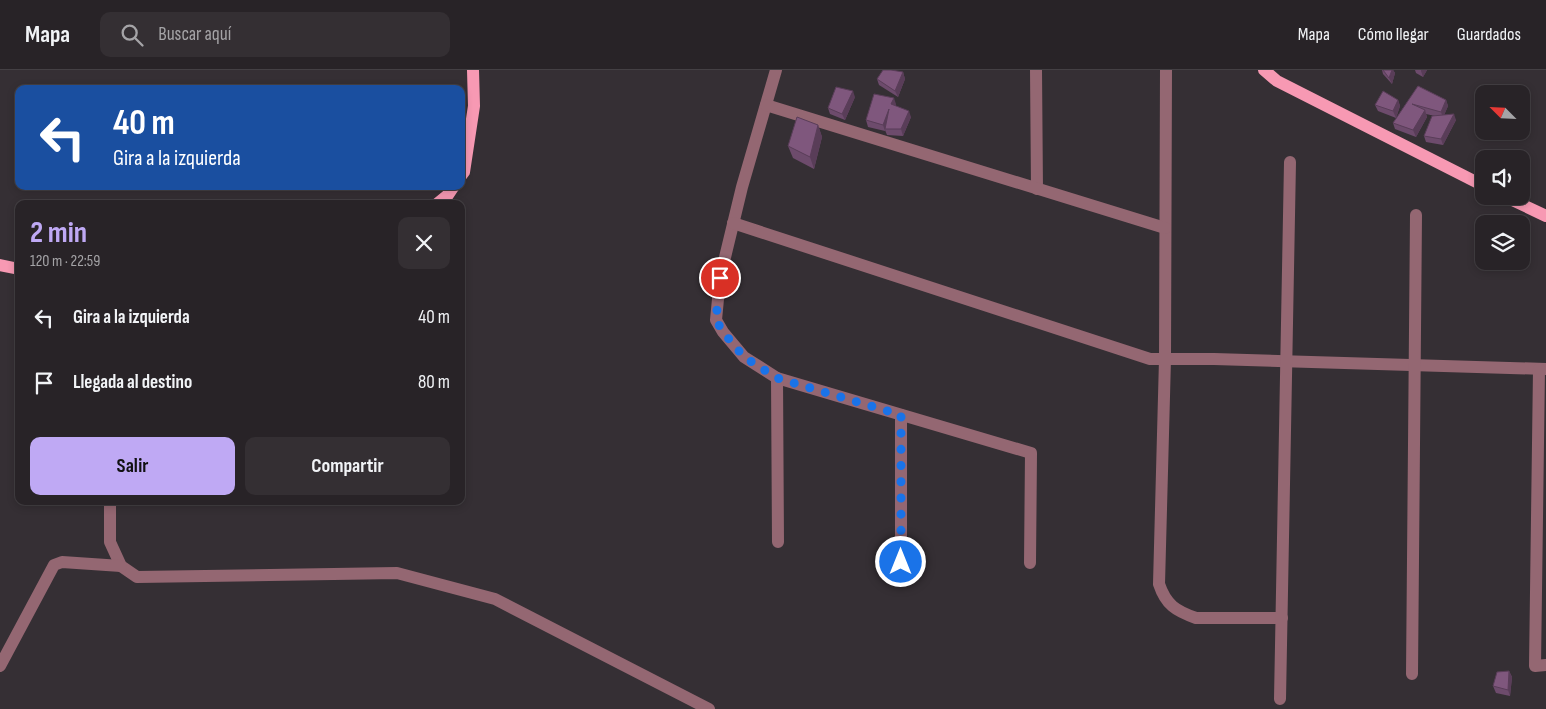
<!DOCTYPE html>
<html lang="es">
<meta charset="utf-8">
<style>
:root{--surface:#282327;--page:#342f33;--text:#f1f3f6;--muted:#a5a4a7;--line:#444044;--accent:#bfa9f4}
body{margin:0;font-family:"Sofia Sans Condensed",sans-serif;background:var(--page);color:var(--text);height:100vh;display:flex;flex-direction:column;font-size:19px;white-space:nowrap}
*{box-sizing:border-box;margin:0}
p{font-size:16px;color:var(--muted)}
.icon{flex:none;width:28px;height:28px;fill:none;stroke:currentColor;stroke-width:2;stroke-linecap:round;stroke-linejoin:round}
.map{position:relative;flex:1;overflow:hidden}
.details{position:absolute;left:15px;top:130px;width:450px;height:305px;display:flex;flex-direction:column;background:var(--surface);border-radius:10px;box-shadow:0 2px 8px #0003,0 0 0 1px var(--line)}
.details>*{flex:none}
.banner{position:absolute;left:15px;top:15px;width:450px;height:105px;border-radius:10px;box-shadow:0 2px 8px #0003,0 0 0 1px var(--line);background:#1a4fa0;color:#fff;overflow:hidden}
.needle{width:32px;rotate:294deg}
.tools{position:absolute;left:1475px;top:15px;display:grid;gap:10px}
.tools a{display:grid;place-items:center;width:55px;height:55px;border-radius:10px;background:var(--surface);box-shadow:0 2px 8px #0003,0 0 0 1px var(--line);font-size:25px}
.pin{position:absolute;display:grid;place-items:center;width:42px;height:42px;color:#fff;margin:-21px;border:2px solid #fff;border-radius:50%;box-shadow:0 1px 5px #0007}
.me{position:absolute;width:55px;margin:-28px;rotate:0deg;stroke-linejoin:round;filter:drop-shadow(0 0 4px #0008)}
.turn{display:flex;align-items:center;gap:18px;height:105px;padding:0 15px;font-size:22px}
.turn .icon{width:65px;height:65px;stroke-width:2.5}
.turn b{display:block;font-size:35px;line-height:42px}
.round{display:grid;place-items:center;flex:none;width:52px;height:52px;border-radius:10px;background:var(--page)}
.summary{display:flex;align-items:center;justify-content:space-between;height:85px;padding:0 15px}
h1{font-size:30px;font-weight:700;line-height:38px;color:var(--accent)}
.button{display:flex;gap:10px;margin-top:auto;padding:10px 15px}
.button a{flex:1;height:58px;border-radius:10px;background:var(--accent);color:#111;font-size:20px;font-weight:700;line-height:58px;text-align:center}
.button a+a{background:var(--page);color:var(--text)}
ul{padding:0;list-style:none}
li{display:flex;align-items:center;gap:15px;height:65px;padding:0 15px}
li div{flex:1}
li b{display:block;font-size:19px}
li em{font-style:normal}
header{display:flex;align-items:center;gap:30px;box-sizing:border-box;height:70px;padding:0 25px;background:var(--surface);border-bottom:1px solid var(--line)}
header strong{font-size:24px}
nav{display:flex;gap:28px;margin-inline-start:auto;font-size:18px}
.search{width:350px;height:45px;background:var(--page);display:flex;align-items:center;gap:12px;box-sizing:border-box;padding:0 18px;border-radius:10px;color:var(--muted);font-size:19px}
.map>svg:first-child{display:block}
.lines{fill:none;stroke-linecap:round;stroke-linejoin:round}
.minor{stroke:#946772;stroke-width:12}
.major{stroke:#f799b3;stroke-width:12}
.wall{fill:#6d4b6c}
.shaded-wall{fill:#593d58}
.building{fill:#7f577d;stroke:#593d58}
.route{stroke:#1a73e8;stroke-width:9;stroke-dasharray:0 16.2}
</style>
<header>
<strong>Mapa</strong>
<div class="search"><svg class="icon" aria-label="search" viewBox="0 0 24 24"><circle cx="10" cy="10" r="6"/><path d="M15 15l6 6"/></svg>Buscar aquí</div>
<nav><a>Mapa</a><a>Cómo llegar</a><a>Guardados</a></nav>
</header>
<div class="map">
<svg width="1546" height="639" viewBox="0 0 1546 639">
<rect width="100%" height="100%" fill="#352f34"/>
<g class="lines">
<g class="minor">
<polyline points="776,0 742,117 720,208 716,250 723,262 744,287 777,308 1031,383 1030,493"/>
<polyline points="1036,0 1037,119"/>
<path d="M1166 0 1165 289 1159 514C1166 535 1176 541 1196 548H1282"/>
<polyline points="766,35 1165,158"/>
<polyline points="733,153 1150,289 1214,289 1546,299"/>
<polyline points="1539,299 1535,596 1546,595"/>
<polyline points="777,308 778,472"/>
<polyline points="110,431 110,472 121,496 137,507 397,503 495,529 709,639"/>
<polyline points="901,492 901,345"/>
<polyline points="0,596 54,495 62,492 121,496"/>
<polyline points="1412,604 1416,145"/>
<polyline points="1280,629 1290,92"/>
</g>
<g class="major">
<polyline points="1264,0 1277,11 1484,116"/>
<polyline points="461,106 464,102 474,36 473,0"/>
<polyline points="1504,126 1546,146"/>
<polyline points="437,134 448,125 454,116"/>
<polyline points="0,195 19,199"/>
</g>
</g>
<g class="wall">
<polygon points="1382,0 1393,0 1395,3 1392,14 1383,4"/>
<polygon points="1415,0 1427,0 1423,7 1416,3"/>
<polygon points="903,2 905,9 898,27 879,15 877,9"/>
<polygon points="1418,16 1446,30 1448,36 1444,45 1456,50 1443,75 1426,72 1424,66 1435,46 1426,44 1427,47 1416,67 1395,59 1393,53"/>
<polygon points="855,27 845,50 830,44 828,38"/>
<polygon points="1398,30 1400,36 1396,48 1378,41 1375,35"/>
<polygon points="896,34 895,36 911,47 903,66 887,65 885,60 885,61 868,57 866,50"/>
<polygon points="818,55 822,67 814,99 793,88 788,76"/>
<polygon points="1509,601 1512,607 1510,626 1496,623 1493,616"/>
</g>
<g class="shaded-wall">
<polygon points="1392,0 1393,0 1395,3 1392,14 1389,8"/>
<polygon points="1421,0 1427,0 1423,7 1421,1"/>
<polygon points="903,2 905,9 898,27 895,21"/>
<polygon points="853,21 855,27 845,50 842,44"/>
<polygon points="894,28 896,34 893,41 891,34"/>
<polygon points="1398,30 1400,36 1396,48 1393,41"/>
<polygon points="1446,30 1448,36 1443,48 1441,42"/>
<polygon points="889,39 885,59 885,61 883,55"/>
<polygon points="1425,40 1427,47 1416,67 1413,60"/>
<polygon points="909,41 911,47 903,66 901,59"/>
<polygon points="1454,44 1456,50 1443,75 1441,69"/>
<polygon points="818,55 822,67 814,99 810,87"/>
<polygon points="1509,601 1512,607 1510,626 1508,620"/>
</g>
<g class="building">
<polygon points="883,0 891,0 903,2 895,21 877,9"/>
<polygon points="1383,0 1392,0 1389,8"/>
<polygon points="1418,16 1446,30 1441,42 1412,34 1425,40 1413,60 1393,53"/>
<polygon points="836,17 853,21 842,44 828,38"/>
<polygon points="1383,21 1398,30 1393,41 1375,35"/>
<polygon points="874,24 894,28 891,34 909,41 901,59 885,59 889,39 883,55 866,50"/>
<polygon points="1454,44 1441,69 1424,66 1432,46"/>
<polygon points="797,47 818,55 810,87 788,76"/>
<polygon points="1509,601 1508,620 1493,616 1497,602"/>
</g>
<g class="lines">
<polyline class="route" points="720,208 716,250 723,262 744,287 777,308 901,345 901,492"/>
</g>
</svg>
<div class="tools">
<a><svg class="needle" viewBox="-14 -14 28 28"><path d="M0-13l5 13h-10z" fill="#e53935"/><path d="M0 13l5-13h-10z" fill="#a5a4a7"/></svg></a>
<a><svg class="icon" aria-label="sound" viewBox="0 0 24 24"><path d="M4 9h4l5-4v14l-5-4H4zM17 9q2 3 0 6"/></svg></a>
<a><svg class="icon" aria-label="layers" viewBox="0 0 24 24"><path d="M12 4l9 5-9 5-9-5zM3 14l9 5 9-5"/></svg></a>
</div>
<div class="pin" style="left:720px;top:208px;background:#d93025"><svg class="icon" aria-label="arrive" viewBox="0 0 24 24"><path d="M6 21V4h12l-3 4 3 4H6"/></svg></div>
<svg class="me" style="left:901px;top:492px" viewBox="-20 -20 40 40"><circle r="17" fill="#1a73e8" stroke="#fff" stroke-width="3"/><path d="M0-11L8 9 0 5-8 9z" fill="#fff"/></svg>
<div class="banner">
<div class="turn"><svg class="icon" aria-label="left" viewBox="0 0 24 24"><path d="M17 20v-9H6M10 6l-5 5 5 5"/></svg><div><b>40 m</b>Gira a la izquierda</div></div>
</div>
<section class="details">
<div class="summary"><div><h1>2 min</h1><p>120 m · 22:59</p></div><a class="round"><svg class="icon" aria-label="close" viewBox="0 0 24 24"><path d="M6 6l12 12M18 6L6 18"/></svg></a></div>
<ul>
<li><svg class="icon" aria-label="left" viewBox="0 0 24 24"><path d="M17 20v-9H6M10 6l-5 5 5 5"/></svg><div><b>Gira a la izquierda</b></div><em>40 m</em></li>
<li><svg class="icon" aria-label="arrive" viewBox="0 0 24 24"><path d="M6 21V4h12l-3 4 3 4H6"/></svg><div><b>Llegada al destino</b></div><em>80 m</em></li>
</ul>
<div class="button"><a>Salir</a><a>Compartir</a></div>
</section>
</div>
